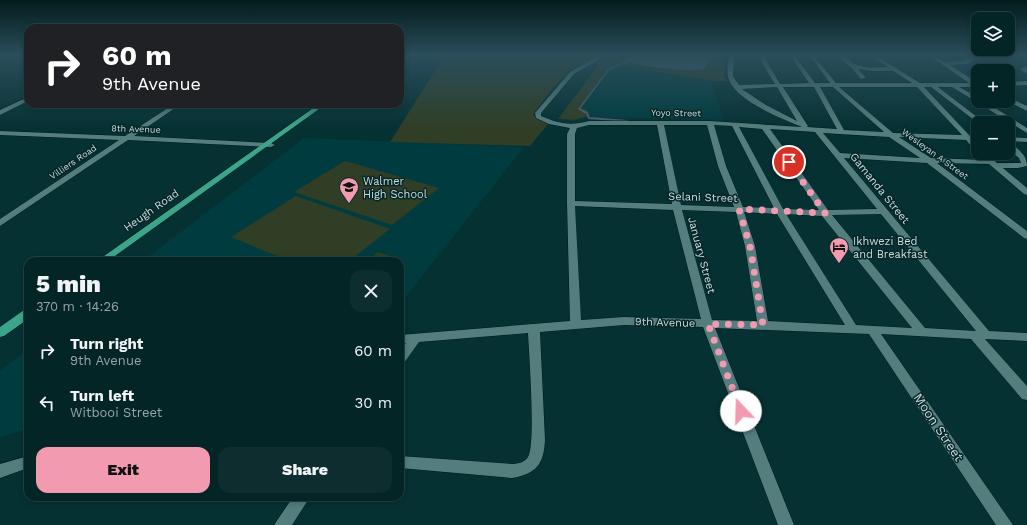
<!DOCTYPE html>
<meta charset="utf-8">
<style>
:root{--surface:#042526;--page:#0d2d2e;--text:#f1f3f6;--muted:#97a5a7;--line:#254243;--accent:#f29ab0}
body{margin:0;font-family:"Work Sans",sans-serif;background:var(--page);color:var(--text);height:100vh;display:flex;flex-direction:column;font-size:15px;white-space:nowrap}
*{box-sizing:border-box;margin:0}
p{font-size:13px;color:var(--muted)}
.icon{flex:none;width:22px;height:22px;fill:none;stroke:currentColor;stroke-width:2;stroke-linecap:round;stroke-linejoin:round}
.map{position:relative;flex:1;overflow:hidden}
.sheet{position:absolute;left:24px;top:257px;width:380px;height:244px;display:flex;flex-direction:column;background:var(--surface);border-radius:12px;box-shadow:0 2px 6px #0003,0 0 0 1px var(--line)}
.sheet>*{flex:none}
.top-card{position:absolute;left:24px;top:24px;width:380px;height:84px;border-radius:12px;box-shadow:0 2px 6px #0003,0 0 0 1px var(--line);background:#202124;color:#fff;overflow:hidden}
.controls{position:absolute;left:971px;top:12px;display:grid;gap:8px}
.controls a{display:grid;place-items:center;width:44px;height:44px;border-radius:8px;background:var(--surface);box-shadow:0 2px 6px #0003,0 0 0 1px var(--line);font-size:20px}
.pin{position:absolute;display:grid;place-items:center;width:34px;height:34px;color:#fff;margin:-17px;border:2px solid #fff;border-radius:50%;box-shadow:0 1px 4px #0007}
.me{position:absolute;width:44px;margin:-22px;rotate:339deg;stroke-linejoin:round;filter:drop-shadow(0 0 3px #0008)}
.turn{display:flex;align-items:center;gap:14px;height:84px;padding:0 12px;font-size:18px}
.turn .icon{width:52px;height:52px;stroke-width:2.5}
.turn b{display:block;font-size:28px;line-height:34px}
.round{display:grid;place-items:center;flex:none;width:42px;height:42px;border-radius:12px;background:var(--page)}
.head{display:flex;align-items:center;justify-content:space-between;height:68px;padding:0 12px}
h1{font-size:24px;font-weight:800;line-height:30px}
.cta{display:flex;gap:8px;margin-top:auto;padding:8px 12px}
.cta a{flex:1;height:46px;border-radius:12px;background:var(--accent);color:#111;font-size:16px;font-weight:800;line-height:46px;text-align:center}
.cta a+a{background:var(--page);color:var(--text)}
ul{padding:0;list-style:none}
li{display:flex;align-items:center;gap:12px;height:52px;padding:0 12px}
li div{flex:1}
li b{display:block;font-size:15px}
li em{font-style:normal}
.map>svg:first-child{display:block}
.built{fill:#003c3f}
.green{fill:#303e26}
.water{fill:#505c76}
.lines{fill:none;stroke-linecap:round;stroke-linejoin:round}
.stream-far1{stroke:#505c76;stroke-width:1.5}
.stream{stroke:#505c76;stroke-width:2}
.minor-casing{stroke:#001819;stroke-width:1}
.major-casing{stroke:#001819;stroke-width:1}
.minor{fill:#547d7e;fill-rule:evenodd}
.major{fill:#3ca589;fill-rule:evenodd}
.route{stroke:#f29ab0;stroke-width:7;stroke-dasharray:0 12.6}
.labels{text-anchor:middle;stroke-width:3;stroke-linejoin:round;paint-order:stroke}
.far-street-label{font-size:9px;fill:#cadfdf;stroke:#062627}
.poi-label{font-size:11px;fill:#cadfdf;stroke:#062627;text-anchor:start}
.street-label{font-size:11px;fill:#cadfdf;stroke:#062627}
.near-street-label{font-size:13px;fill:#cadfdf;stroke:#062627}
</style>
<div class="map">
<svg width="1027" height="525" viewBox="0 0 1027 525">
<rect width="100%" height="100%" fill="#053133"/>
<g class="built">
<polygon points="620,65 711,81 724,120 664,118 592,118 587,110 580,108 608,69"/>
<polygon points="304,138 524,147 400,304 400,261 143,261"/>
<polygon points="28,349 28,429 0,437 0,371"/>
</g>
<g class="green">
<path d="M445 55H595C590 64 580 64 572 69 562 76 540 104 533 115L537 119 548 124 530 146 390 142Z"/>
<polygon points="606,55 726,55 724,77 727,81 711,81 620,65 608,69 580,107 587,110 590,116 574,120 558,119"/>
<polygon points="345,161 439,188 392,225 294,192"/>
<polygon points="296,196 390,229 349,261 289,261 231,237"/>
<polygon points="378,252 399,259 397,261 368,261"/>
</g>
<path class="water" d="M630 55H711L705 69C684 72 647 67 626 61Z"/>
<g class="lines">
<polyline class="stream-far1" points="585,112 579,109 609,69 629,61"/>
<polyline class="stream" points="583,111 587,113 589,118 627,121"/>
<g class="minor-casing">
<g id="minor">
<path d="M597 55H602L597 61 574 74 541 113V116C560 124 570 126 589 121H710L802 127C781 118 738 102 729 80 726 72 728 62 729 55H734L733 76 739 85 775 84 763 65 760 55H764L769 65 780 84 809 83 790 55H794L815 83H830L809 55H813L836 83H912L893 71H872L858 69 866 78 861 79 851 67 844 62 840 55H844C854 69 872 68 888 67L869 55H875L920 83H969L928 55H933L945 62 965 61 967 59 976 57 975 55H979L981 59 971 61 968 64 950 65 978 83V87H959L978 97V101H984L1027 128V133L952 87H938L985 123H978L931 87H924L970 136H978V140H974L978 145V151H975L966 140 899 137 931 158 984 160 978 153H986L997 163H1021L1019 158 1008 149V143H1011C1019 150 1027 155 1027 166L1018 168H1003L1027 188V195L1024 194 989 164 937 163 1027 231V239L1024 238 927 163 844 158 989 331 1027 333V341L985 339 1027 386V400L1022 399 971 339 881 334 1013 525H996L869 334 715 328 794 525H778L703 327 624 325 540 332 545 440C544 464 536 474 512 478L400 468V456L512 464C518 464 525 462 528 457 536 444 529 353 528 333L419 342 404 363 400 365V351L406 343H400V335L570 321 567 203V134L570 128 549 124 536 118 535 113 570 72 593 59ZM777 87 797 121 766 105 742 89ZM783 87H814L837 129 807 127 808 126ZM820 87H833L884 132 844 130ZM839 87H917L962 135 893 133ZM589 125H657L672 204 575 201V134L577 128ZM664 125H707L718 166 734 207 681 205ZM714 125 732 126 774 208 743 207 726 166ZM739 127 762 129 819 210 783 209ZM770 129 815 132 877 209 828 210ZM823 133 889 137 920 158 840 153ZM575 206 673 210 701 319 624 317 581 320ZM682 210 736 212 745 246 757 321 712 320ZM744 212 777 214 845 325 768 321 755 246ZM786 214 822 216 912 328 856 325ZM881 214 976 331 925 328 832 215Z"/>
<polygon points="1027,66 1027,74 1020,69"/>
<polygon points="1027,81 1027,85 1008,86 1008,82"/>
<polygon points="28,97 28,101 0,115 0,110"/>
<polygon points="1008,97 1027,106 1027,111 1007,101"/>
<polygon points="174,104 181,104 134,136 271,143 275,145 271,147 128,140 0,226 0,219 119,140 0,135 0,131 125,136"/>
<polygon points="1008,137 1027,138 1027,142 1008,141"/>
<polygon points="28,456 28,468 0,478 0,464"/>
<polygon points="293,497 310,497 292,525 274,525"/>
</g>
</g>
<g class="major-casing">
<g id="major">
<polygon points="319,104 326,104 108,261 97,261"/>
<polygon points="28,309 28,319 4,336 0,337 0,327 24,310"/>
</g>
</g>
<use href="#minor" class="minor"/>
<use href="#major" class="major"/>
</g>
<linearGradient id="sky" x2="0" y2="1"><stop stop-color="#031b1c"/><stop offset="0.43" stop-color="#2a4e5b"/><stop offset="1" stop-color="#2a4e5b" stop-opacity="0"/></linearGradient>
<rect width="1027" height="128" fill="url(#sky)"/>
<g class="lines">
<polyline class="route" points="741,411 708,324 763,325 750,246 739,209 825,213 789,162"/>
</g>
<defs>
<g id="school-pin" transform="scale(1)"><path d="M0 17L-7.5 6A9.5 9.5 0 1 1 7.5 6Z" fill="#f29ab0" stroke="#062627"/><path d="M0-5L7-2L0 1L-7-2ZM-4 1L0 2.5L4 1V4Q0 6-4 4Z" fill="#111"/></g>
<g id="hotel-pin" transform="scale(1)"><path d="M0 17L-7.5 6A9.5 9.5 0 1 1 7.5 6Z" fill="#f29ab0" stroke="#062627"/><path d="M-6-4.5h1.5V1H6V5H4.5V3h-9V5H-6ZM-4 0a1.8 1.8 0 1 1 3.6 0ZM.5 0V-2.5h3Q6-2.5 6 0Z" fill="#111"/></g>
</defs>
<g fill-rule="evenodd">
<use href="#school-pin" x="349" y="187"/>
<use href="#hotel-pin" x="839" y="247"/>
</g>
<g class="labels">
<g class="far-street-label">
<text transform="translate(676 113) rotate(1)" y="3">Yoyo Street</text>
<text transform="translate(136 129) rotate(2)" y="3">8th Avenue</text>
<text transform="translate(935 154) rotate(36)" y="3">Wesleyan A Street</text>
<text transform="translate(73 162) rotate(-34)" y="3">Villiers Road</text>
</g>
<g class="poi-label">
<text x="363" y="185">Walmer<tspan x="363" dy="13">High School</tspan></text>
<text x="853" y="245">Ikhwezi Bed<tspan x="853" dy="13">and Breakfast</tspan></text>
</g>
<g class="street-label">
<text transform="translate(880 188) rotate(51)" y="4">Gamanda Street</text>
<text transform="translate(703 197) rotate(2)" y="4">Selani Street</text>
<text transform="translate(151 210) rotate(-35)" y="4">Heugh Road</text>
<text transform="translate(702 255) rotate(75)" y="4">January Street</text>
<text transform="translate(665 322) rotate(2)" y="4">9th Avenue</text>
</g>
<g class="near-street-label">
<text transform="translate(939 427) rotate(56)" y="5">Moon Street</text>
</g>
</g>
</svg>
<div class="controls">
<a><svg class="icon" aria-label="layers" viewBox="0 0 24 24"><path d="M12 4l9 5-9 5-9-5zM3 14l9 5 9-5"/></svg></a>
<a>+</a>
<a>−</a>
</div>
<div class="pin" style="left:789px;top:162px;background:#d93025"><svg class="icon" aria-label="arrive" viewBox="0 0 24 24"><path d="M6 21V4h12l-3 4 3 4H6"/></svg></div>
<svg class="me" style="left:741px;top:411px" viewBox="-20 -20 40 40"><circle r="19" fill="#fff"/><path d="M0-13L10 11 0 6-10 11z" fill="#f29ab0"/></svg>
<div class="top-card">
<div class="turn"><svg class="icon" aria-label="right" viewBox="0 0 24 24"><path d="M7 20v-9h11M14 6l5 5-5 5"/></svg><div><b>60 m</b>9th Avenue</div></div>
</div>
<section class="sheet">
<div class="head"><div><h1>5 min</h1><p>370 m · 14:26</p></div><a class="round"><svg class="icon" aria-label="close" viewBox="0 0 24 24"><path d="M6 6l12 12M18 6L6 18"/></svg></a></div>
<ul>
<li><svg class="icon" aria-label="right" viewBox="0 0 24 24"><path d="M7 20v-9h11M14 6l5 5-5 5"/></svg><div><b>Turn right</b><p>9th Avenue</p></div><em>60 m</em></li>
<li><svg class="icon" aria-label="left" viewBox="0 0 24 24"><path d="M17 20v-9H6M10 6l-5 5 5 5"/></svg><div><b>Turn left</b><p>Witbooi Street</p></div><em>30 m</em></li>
</ul>
<div class="cta"><a>Exit</a><a>Share</a></div>
</section>
</div>
